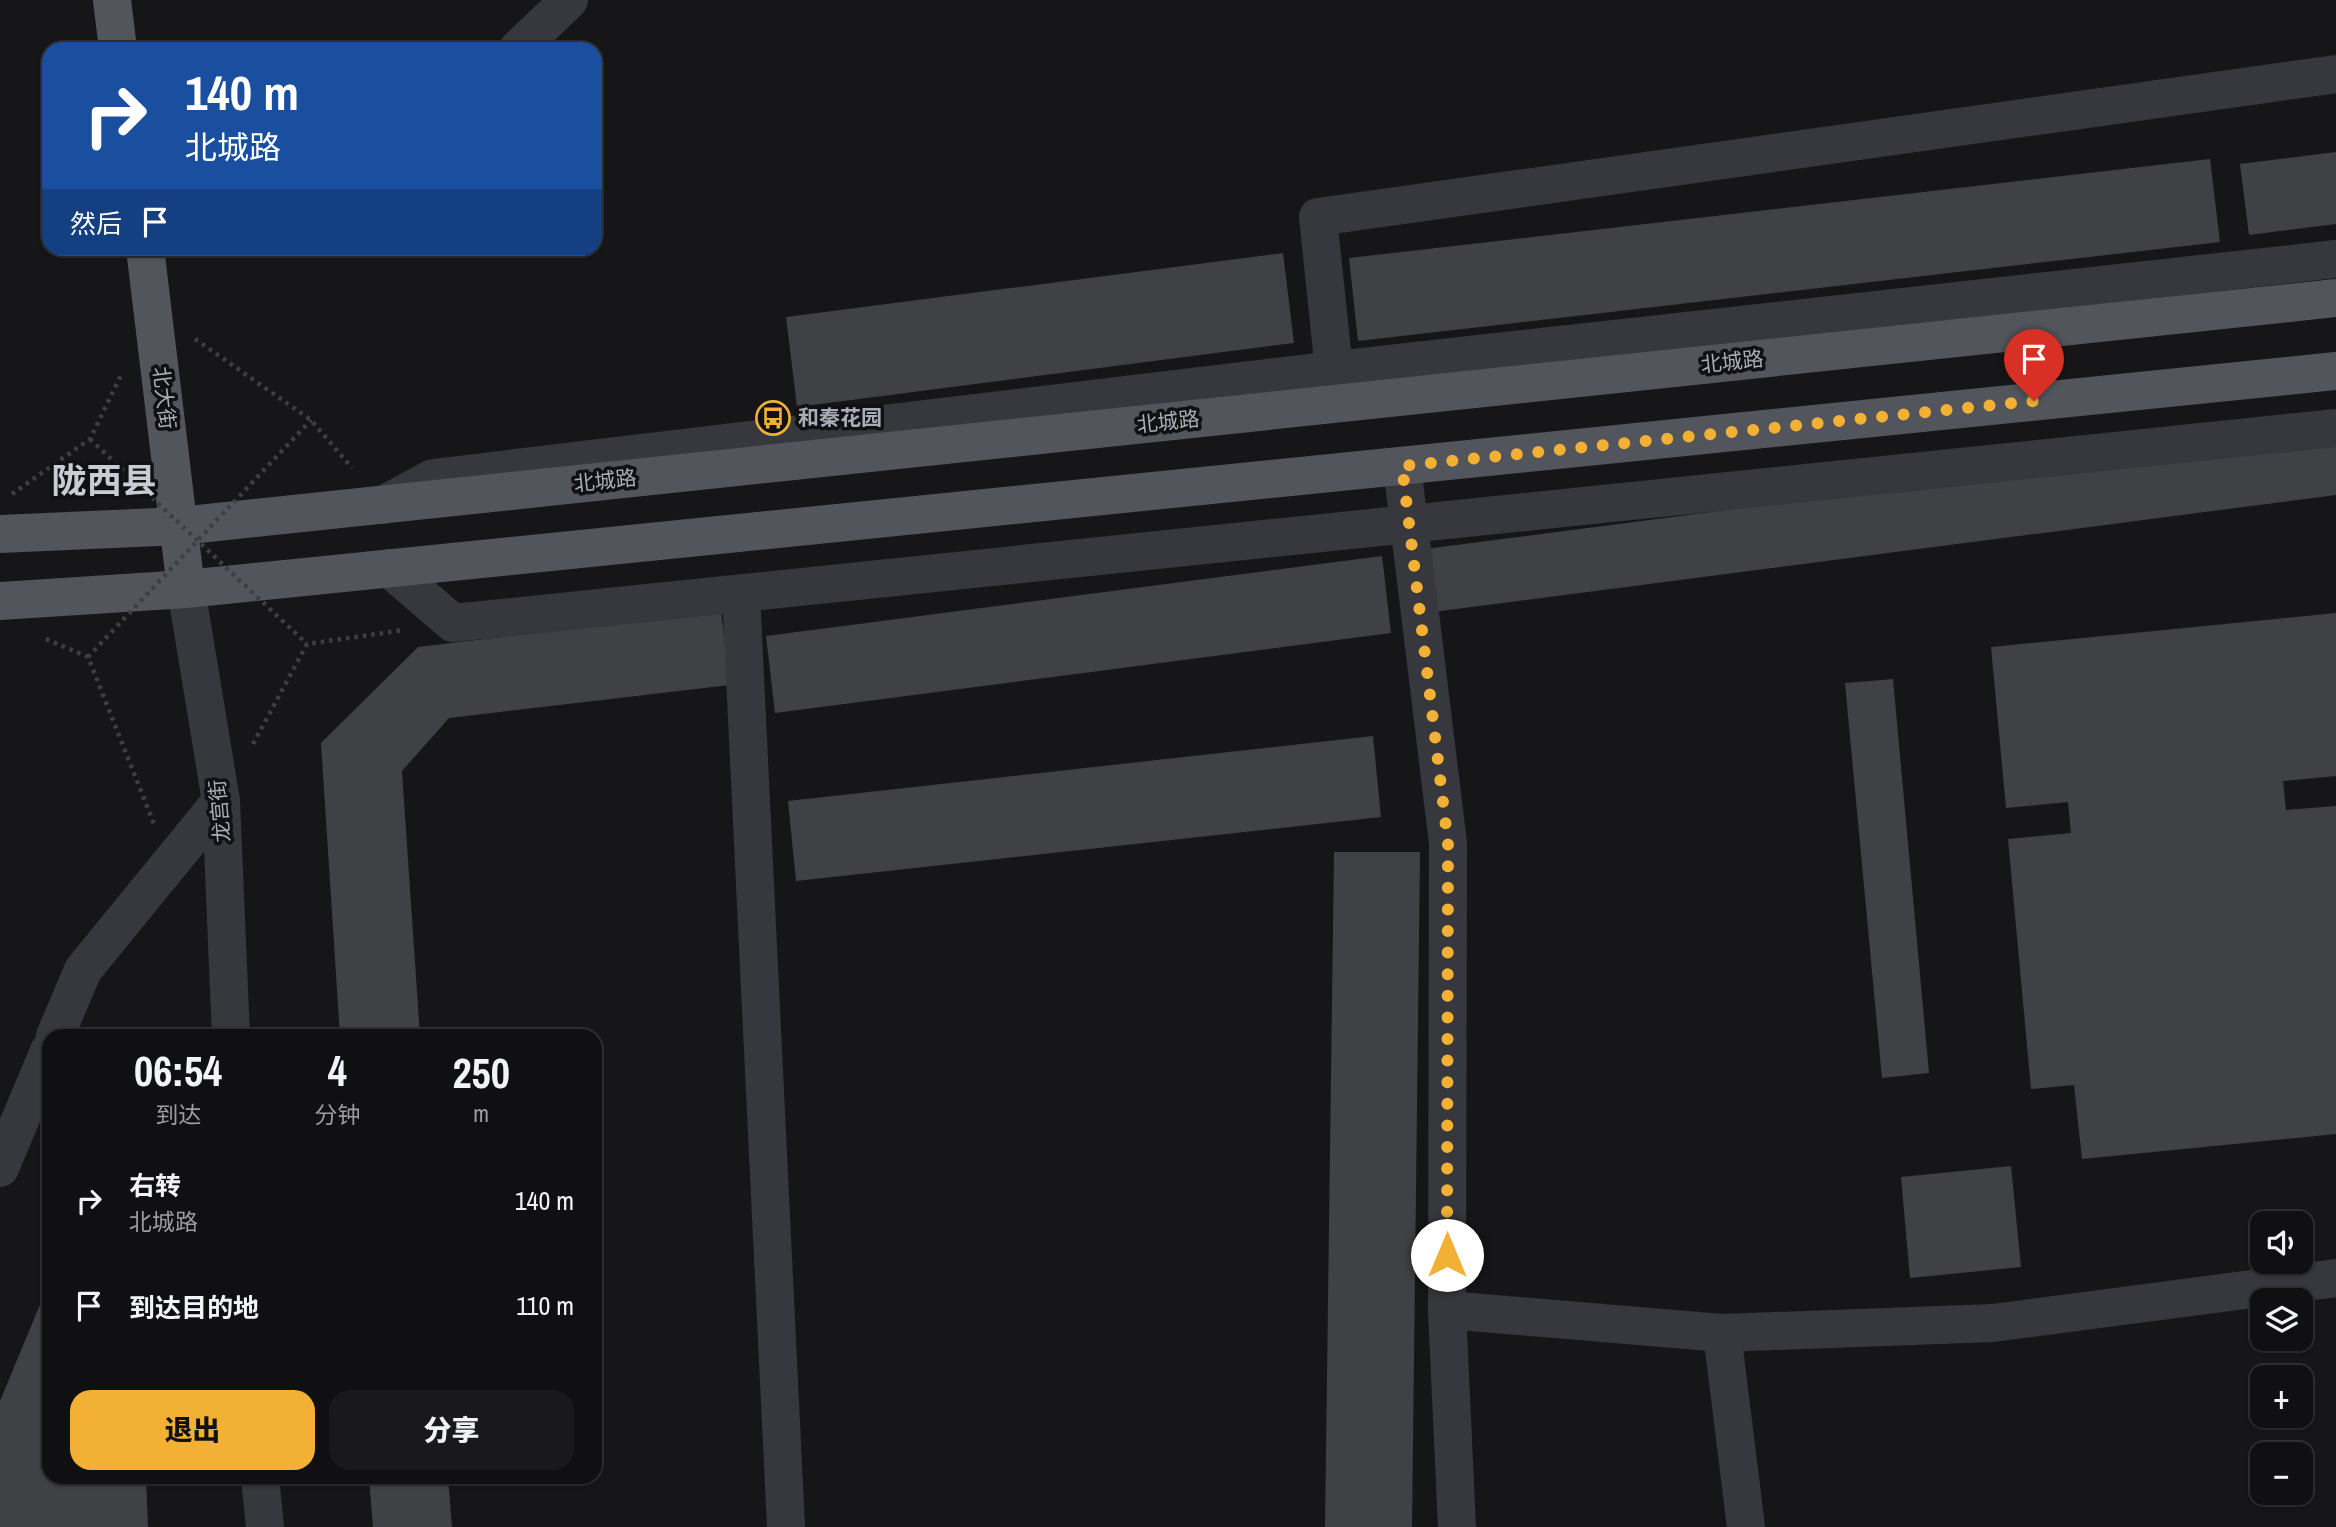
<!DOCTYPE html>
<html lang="zh">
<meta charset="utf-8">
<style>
:root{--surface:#101012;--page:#19191b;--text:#f1f3f6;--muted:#9c9d9f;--line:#303032;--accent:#f2b134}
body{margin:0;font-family:"Archivo Narrow","Noto Sans SC",sans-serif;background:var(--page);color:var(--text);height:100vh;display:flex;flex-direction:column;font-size:26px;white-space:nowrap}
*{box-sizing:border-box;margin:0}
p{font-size:23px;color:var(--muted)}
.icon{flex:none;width:38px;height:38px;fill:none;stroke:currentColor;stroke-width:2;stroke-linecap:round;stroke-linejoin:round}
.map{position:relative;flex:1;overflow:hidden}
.side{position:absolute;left:42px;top:1029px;width:560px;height:455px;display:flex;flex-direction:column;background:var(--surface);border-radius:21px;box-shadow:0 2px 5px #0004,0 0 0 2px var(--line)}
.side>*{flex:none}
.top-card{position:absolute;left:42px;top:42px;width:560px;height:214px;border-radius:21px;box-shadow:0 2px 5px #0004,0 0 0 2px var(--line);background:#1a4fa0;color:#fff;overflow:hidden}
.tools{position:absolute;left:2250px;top:1211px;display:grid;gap:14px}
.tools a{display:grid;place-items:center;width:63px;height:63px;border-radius:14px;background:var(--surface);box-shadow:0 2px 5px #0004,0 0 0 2px var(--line);font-size:35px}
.pin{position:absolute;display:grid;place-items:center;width:60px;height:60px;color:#fff;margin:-72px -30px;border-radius:50% 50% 50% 0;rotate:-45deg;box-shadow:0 0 7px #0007}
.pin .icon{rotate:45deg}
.me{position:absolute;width:77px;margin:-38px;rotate:0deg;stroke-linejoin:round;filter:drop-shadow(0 0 5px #0008)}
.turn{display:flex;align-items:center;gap:24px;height:147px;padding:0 28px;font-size:32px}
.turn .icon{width:91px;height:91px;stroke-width:2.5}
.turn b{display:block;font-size:49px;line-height:60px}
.then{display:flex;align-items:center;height:66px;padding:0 28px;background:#0003;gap:14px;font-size:26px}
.eta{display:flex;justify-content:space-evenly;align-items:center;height:119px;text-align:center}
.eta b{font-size:42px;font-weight:800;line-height:49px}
.button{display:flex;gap:14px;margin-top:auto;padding:14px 28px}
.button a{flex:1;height:80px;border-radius:21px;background:var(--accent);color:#111;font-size:28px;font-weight:800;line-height:80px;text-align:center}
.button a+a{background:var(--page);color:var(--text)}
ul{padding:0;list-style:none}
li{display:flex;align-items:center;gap:21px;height:105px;padding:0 28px}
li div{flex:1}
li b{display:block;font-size:26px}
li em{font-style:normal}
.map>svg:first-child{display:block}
.building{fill:#404145}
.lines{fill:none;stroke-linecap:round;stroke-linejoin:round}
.path{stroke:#3d3f44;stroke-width:4.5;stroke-dasharray:3.5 5;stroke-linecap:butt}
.minor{stroke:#37383d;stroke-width:38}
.major{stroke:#53555c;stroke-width:38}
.path-bridge{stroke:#3d3f44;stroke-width:4.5;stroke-dasharray:3.5 5;stroke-linecap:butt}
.route{stroke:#f2b134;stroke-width:12;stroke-dasharray:0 21.6}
.labels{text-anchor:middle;stroke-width:7;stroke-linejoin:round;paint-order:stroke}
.street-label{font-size:21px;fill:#a8adb8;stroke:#111113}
.poi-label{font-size:21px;font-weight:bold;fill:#a8adb8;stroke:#111113;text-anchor:start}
.town-label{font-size:35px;font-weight:bold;fill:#c9ccd4;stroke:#111113}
</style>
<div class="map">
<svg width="2336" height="1527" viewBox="0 0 2336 1527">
<rect width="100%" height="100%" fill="#161618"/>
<g class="building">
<polygon points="2336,152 2336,224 2249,235 2240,164"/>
<polygon points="2210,159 2220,242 1358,341 1349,258"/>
<polygon points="1283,253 1294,343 797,407 786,317"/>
<polygon points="2336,431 2336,495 1425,613 1417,550"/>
<polygon points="1382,556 1391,633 775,713 766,636"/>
<polygon points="721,611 730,685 449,718 402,771 420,1036 340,1036 321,743 418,647"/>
<polygon points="2336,613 2336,776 2283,781 2286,810 2336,806 2336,1134 2082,1159 2074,1085 2031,1089 2008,839 2071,833 2068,802 2006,808 1991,647"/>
<polygon points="1893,679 1929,1073 1882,1078 1845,683"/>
<polygon points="1373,736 1381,817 796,881 788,801"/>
<polygon points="1334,852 1420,852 1412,1527 1325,1527"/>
<polygon points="2011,1166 2021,1267 1910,1278 1901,1177"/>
<polygon points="49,1283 49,1477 146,1477 148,1527 0,1527 0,1401"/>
<polygon points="369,1477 448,1477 452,1527 373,1527"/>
</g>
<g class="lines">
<g class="path">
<polyline points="195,339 311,420 352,468"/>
<polyline points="12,494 90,439 121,375"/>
<polyline points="46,639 88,657 154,824"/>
<polyline points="253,744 307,644 404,630"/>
</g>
<g class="minor">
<polyline points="518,49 569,0"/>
<polyline points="1334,370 1318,217 2336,74"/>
<polyline points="1402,466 1448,843 1447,1310 1457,1527"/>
<polyline points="383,505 433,478 1334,370 2336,259"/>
<polyline points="389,568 453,623 2336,428"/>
<polyline points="186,589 221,801 231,1036"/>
<polyline points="741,594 786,1527"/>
<polyline points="55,1036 83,970 221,801"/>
<polyline points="0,1168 49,1051"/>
<polyline points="1447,1310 1722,1333 1993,1323 2336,1278"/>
<polyline points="1722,1333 1746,1527"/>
<polyline points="260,1477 265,1527"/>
</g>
<g class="major">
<polyline points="112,0 118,49"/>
<polyline points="145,248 186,589"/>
<polyline points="0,534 180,526 2336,298"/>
<polyline points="0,601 186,589 2336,371"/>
</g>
<g class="path-bridge">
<polyline points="90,439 307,644"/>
<polyline points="88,657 311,420"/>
</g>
</g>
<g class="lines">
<polyline class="route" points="1447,1255 1448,843 1402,466 2034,401"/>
</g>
<defs>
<g id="bus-ring" transform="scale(1.75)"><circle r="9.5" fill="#111113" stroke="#f2b134" stroke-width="1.5"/><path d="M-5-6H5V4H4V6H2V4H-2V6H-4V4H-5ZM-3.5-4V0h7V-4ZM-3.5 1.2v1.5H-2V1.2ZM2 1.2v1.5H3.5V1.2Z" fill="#f2b134"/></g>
</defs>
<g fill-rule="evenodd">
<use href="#bus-ring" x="773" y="418"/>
</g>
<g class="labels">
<g class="street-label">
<text transform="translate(1732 362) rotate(-6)" y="7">北城路</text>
<text transform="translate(164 398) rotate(83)" y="7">北大街</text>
<text transform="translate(1168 422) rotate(-6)" y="7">北城路</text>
<text transform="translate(605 481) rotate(-6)" y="7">北城路</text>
<text transform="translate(220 811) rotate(-95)" y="7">龙宫街</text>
</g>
<g class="poi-label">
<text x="798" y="425">和秦花园</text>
</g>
<g class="town-label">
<text x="104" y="493">陇西县</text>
</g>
</g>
</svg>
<div class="tools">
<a><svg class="icon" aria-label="sound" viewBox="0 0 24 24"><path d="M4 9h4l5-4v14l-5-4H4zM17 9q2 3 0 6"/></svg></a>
<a><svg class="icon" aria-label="layers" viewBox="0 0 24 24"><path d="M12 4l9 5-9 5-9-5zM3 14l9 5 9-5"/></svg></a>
<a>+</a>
<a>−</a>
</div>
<div class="pin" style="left:2034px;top:401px;background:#d93025"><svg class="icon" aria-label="arrive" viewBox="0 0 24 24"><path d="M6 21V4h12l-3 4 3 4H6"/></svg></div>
<svg class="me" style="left:1447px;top:1255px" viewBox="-20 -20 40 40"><circle r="19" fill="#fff"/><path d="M0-13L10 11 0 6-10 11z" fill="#f2b134"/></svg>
<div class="top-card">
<div class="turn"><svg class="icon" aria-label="right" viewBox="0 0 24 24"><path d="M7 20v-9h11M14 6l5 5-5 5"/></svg><div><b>140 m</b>北城路</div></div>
<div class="then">然后<svg class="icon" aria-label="arrive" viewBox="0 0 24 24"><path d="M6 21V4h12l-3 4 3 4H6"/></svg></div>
</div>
<section class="side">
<div class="eta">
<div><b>06:54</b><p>到达</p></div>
<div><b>4</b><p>分钟</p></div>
<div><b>250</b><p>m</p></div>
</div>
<ul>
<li><svg class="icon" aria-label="right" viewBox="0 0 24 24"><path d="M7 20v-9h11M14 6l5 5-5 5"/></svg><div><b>右转</b><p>北城路</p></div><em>140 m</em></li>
<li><svg class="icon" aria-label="arrive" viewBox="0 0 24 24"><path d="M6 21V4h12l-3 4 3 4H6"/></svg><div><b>到达目的地</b></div><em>110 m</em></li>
</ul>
<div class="button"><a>退出</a><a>分享</a></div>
</section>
</div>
